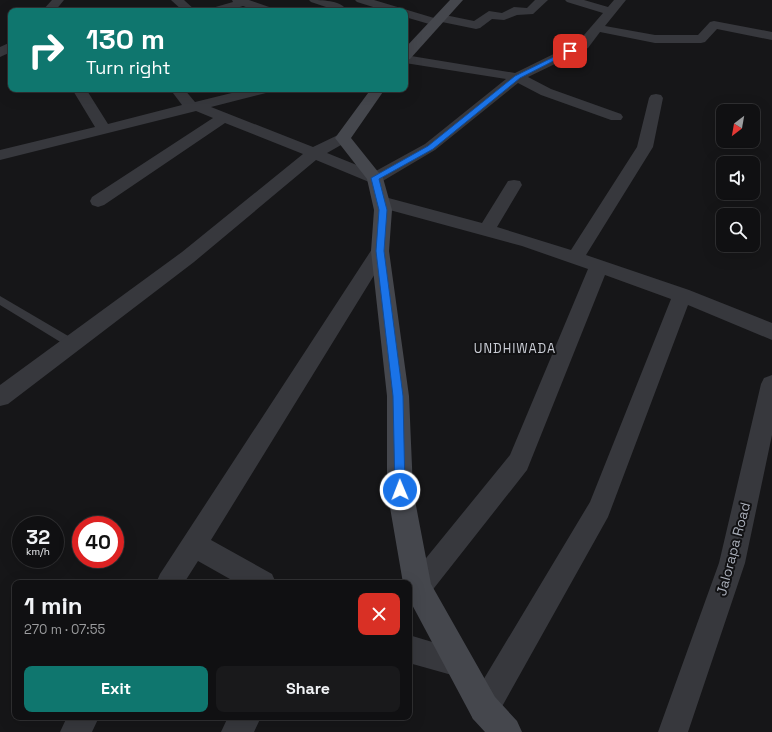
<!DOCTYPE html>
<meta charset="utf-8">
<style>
:root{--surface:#101012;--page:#19191b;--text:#f1f3f6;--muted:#9c9d9f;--line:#303032;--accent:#0f766e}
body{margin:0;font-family:"Space Grotesk",sans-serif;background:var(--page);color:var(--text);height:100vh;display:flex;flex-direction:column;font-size:15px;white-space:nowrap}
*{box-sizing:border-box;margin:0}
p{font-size:13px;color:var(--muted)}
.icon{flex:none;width:22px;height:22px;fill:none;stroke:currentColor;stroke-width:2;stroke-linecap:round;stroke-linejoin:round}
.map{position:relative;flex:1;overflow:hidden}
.panel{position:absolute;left:12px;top:580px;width:400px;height:140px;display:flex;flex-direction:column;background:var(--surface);border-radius:8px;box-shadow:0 4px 16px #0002,0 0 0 1px var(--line)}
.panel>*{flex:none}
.guide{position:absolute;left:8px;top:8px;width:400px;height:84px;border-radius:8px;box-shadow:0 4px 16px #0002,0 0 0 1px var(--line);background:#0f766e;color:#fff;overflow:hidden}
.needle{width:26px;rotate:211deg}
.buttons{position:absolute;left:716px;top:104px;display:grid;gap:8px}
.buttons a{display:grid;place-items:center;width:44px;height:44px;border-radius:8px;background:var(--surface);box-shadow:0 4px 16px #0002,0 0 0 1px var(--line);font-size:20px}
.speed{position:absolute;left:12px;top:516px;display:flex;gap:8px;font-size:20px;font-weight:700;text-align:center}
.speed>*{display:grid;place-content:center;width:52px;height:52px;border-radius:50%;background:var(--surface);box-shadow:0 4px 16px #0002,0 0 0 1px var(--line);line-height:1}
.speed small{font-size:10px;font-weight:400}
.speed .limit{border:6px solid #d22;background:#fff;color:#111}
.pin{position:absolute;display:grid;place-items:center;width:34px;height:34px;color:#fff;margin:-17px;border-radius:8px;box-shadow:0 2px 6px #0006}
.me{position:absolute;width:44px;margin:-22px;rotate:359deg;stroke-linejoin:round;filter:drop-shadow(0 0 3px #0008)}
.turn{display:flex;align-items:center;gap:14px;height:84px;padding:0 12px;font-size:18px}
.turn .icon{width:52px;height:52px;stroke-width:2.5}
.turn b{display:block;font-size:28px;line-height:34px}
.round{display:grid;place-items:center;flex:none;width:42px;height:42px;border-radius:8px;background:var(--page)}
.overview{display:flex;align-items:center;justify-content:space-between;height:68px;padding:0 12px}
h1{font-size:24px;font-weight:700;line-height:30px}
.primary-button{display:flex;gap:8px;margin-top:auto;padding:8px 12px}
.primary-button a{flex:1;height:46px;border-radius:8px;background:var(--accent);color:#fff;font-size:16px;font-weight:700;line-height:46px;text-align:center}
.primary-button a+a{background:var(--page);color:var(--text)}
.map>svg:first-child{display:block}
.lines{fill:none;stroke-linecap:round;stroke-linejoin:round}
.lane{fill:#37383d;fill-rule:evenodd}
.street{fill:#37383d;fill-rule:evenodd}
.secondary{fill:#45474d;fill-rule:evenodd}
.route{fill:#1a73e8;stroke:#114b97}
.labels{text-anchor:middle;stroke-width:4;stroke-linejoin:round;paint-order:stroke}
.neighbourhood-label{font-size:13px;letter-spacing:1px;fill:#c9ccd4;stroke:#111113}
.near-street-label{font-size:14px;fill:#a8adb8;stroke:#111113}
</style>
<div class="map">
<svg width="772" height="732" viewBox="0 0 772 732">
<rect width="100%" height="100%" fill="#161618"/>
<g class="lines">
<polygon class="lane" points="0,296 75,340 76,343 75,346 67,346 0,305"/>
<g class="street">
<polygon points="52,0 64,0 55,11 42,11"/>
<polygon points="171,0 184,0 196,11 183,11"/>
<polygon points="232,0 249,0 272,8 274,11 257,11 243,6 228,11 210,11 212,8 233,2"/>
<path d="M309 0C319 0 337 0 344 7L338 11 311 2Z"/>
<polygon points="355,0 374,0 434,18 440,14 474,21 489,11 502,13 514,7 527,8 535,0 548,0 533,14 517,15 504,20 492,19 480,28 476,29 442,22 436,26 405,17 405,11 386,11 357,2"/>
<polygon points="565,0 584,0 608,7 614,0 626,0 605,26 655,35 698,35 710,22 714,21 772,32 772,40 717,29 705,42 701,43 655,43 600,32 588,48 528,77 551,89 621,114 623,117 621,120 611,120 541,95 518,83 435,150 381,182 375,183 369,182 316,160 194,262 8,404 0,406 0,385 182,252 303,154 225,123 104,205 98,207 92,205 90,201 92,197 213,118 196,111 0,160 0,150 95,127 72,89 86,89 108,124 182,105 170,89 184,89 195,102 248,89 272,89 270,92 211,107 313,147 338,135 348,135 351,138 348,141 327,153 374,172 425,144 506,79 405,63 405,55 515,73 578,42 603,13 567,2"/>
<polygon points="11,42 11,52 0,57 0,47"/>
<polygon points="656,94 661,95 663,98 653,147 586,255 689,290 772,323 772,340 688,305 608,517 495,719 484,723 473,719 469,708 473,697 590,502 671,299 605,275 527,470 427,597 418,601 409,598 409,583 407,583 409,579 510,455 588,269 522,246 375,206 373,202 375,198 381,196 482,223 508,181 514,180 520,181 522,185 497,227 571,250 637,147 649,98 651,95"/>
<polygon points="380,245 386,246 389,251 211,540 272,574 276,583 237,583 198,561 184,583 156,583 160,574 374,246"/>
<polygon points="772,375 772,435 745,563 688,732 658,732 719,563 761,384 764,378"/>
<polygon points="409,635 469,653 473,663 469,673 459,677 409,663"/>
<polygon points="67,717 99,717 92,732 60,732"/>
<polygon points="228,717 261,717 254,732 221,732"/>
</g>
<g class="secondary">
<polygon points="450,0 463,0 410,59 405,60 405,48"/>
<polygon points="371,89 385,89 351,138 383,178 392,210 389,251 409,396 413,490 431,584 495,697 517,721 522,732 485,732 473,719 409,599 409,583 403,583 387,490 387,396 371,251 374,210 367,179 335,138"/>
</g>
</g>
<polygon class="route" points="568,50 573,51 520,78 433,149 379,179 387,210 384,251 403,396 405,490 404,493 400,495 396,493 395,490 393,396 376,251 379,210 371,178 428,146 515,76"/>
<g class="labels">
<g class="neighbourhood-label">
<text x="515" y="353">UNDHIWADA</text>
</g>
<g class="near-street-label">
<text transform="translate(733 549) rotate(-75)" y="5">Jalorapa Road</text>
</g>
</g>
</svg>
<div class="buttons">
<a><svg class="needle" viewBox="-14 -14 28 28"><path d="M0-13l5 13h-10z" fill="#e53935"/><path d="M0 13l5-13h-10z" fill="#9c9d9f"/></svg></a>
<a><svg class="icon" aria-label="sound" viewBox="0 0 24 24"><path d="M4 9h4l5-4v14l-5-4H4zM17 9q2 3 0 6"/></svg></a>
<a><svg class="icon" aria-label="search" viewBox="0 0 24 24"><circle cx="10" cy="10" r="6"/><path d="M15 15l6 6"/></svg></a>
</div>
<div class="speed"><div>32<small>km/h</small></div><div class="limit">40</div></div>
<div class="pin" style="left:570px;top:51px;background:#d93025"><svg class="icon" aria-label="arrive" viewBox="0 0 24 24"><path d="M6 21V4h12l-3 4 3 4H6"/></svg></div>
<svg class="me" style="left:400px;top:490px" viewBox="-20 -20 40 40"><circle r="17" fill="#1a73e8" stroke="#fff" stroke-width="3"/><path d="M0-11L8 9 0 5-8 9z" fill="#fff"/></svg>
<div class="guide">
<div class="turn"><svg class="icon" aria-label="right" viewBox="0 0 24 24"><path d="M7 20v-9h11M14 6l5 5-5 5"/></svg><div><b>130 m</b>Turn right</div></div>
</div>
<section class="panel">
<div class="overview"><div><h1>1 min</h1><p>270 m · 07:55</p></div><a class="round" style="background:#d93025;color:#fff"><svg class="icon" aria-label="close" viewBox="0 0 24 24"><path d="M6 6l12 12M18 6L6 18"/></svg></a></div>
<div class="primary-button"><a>Exit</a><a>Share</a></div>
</section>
</div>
